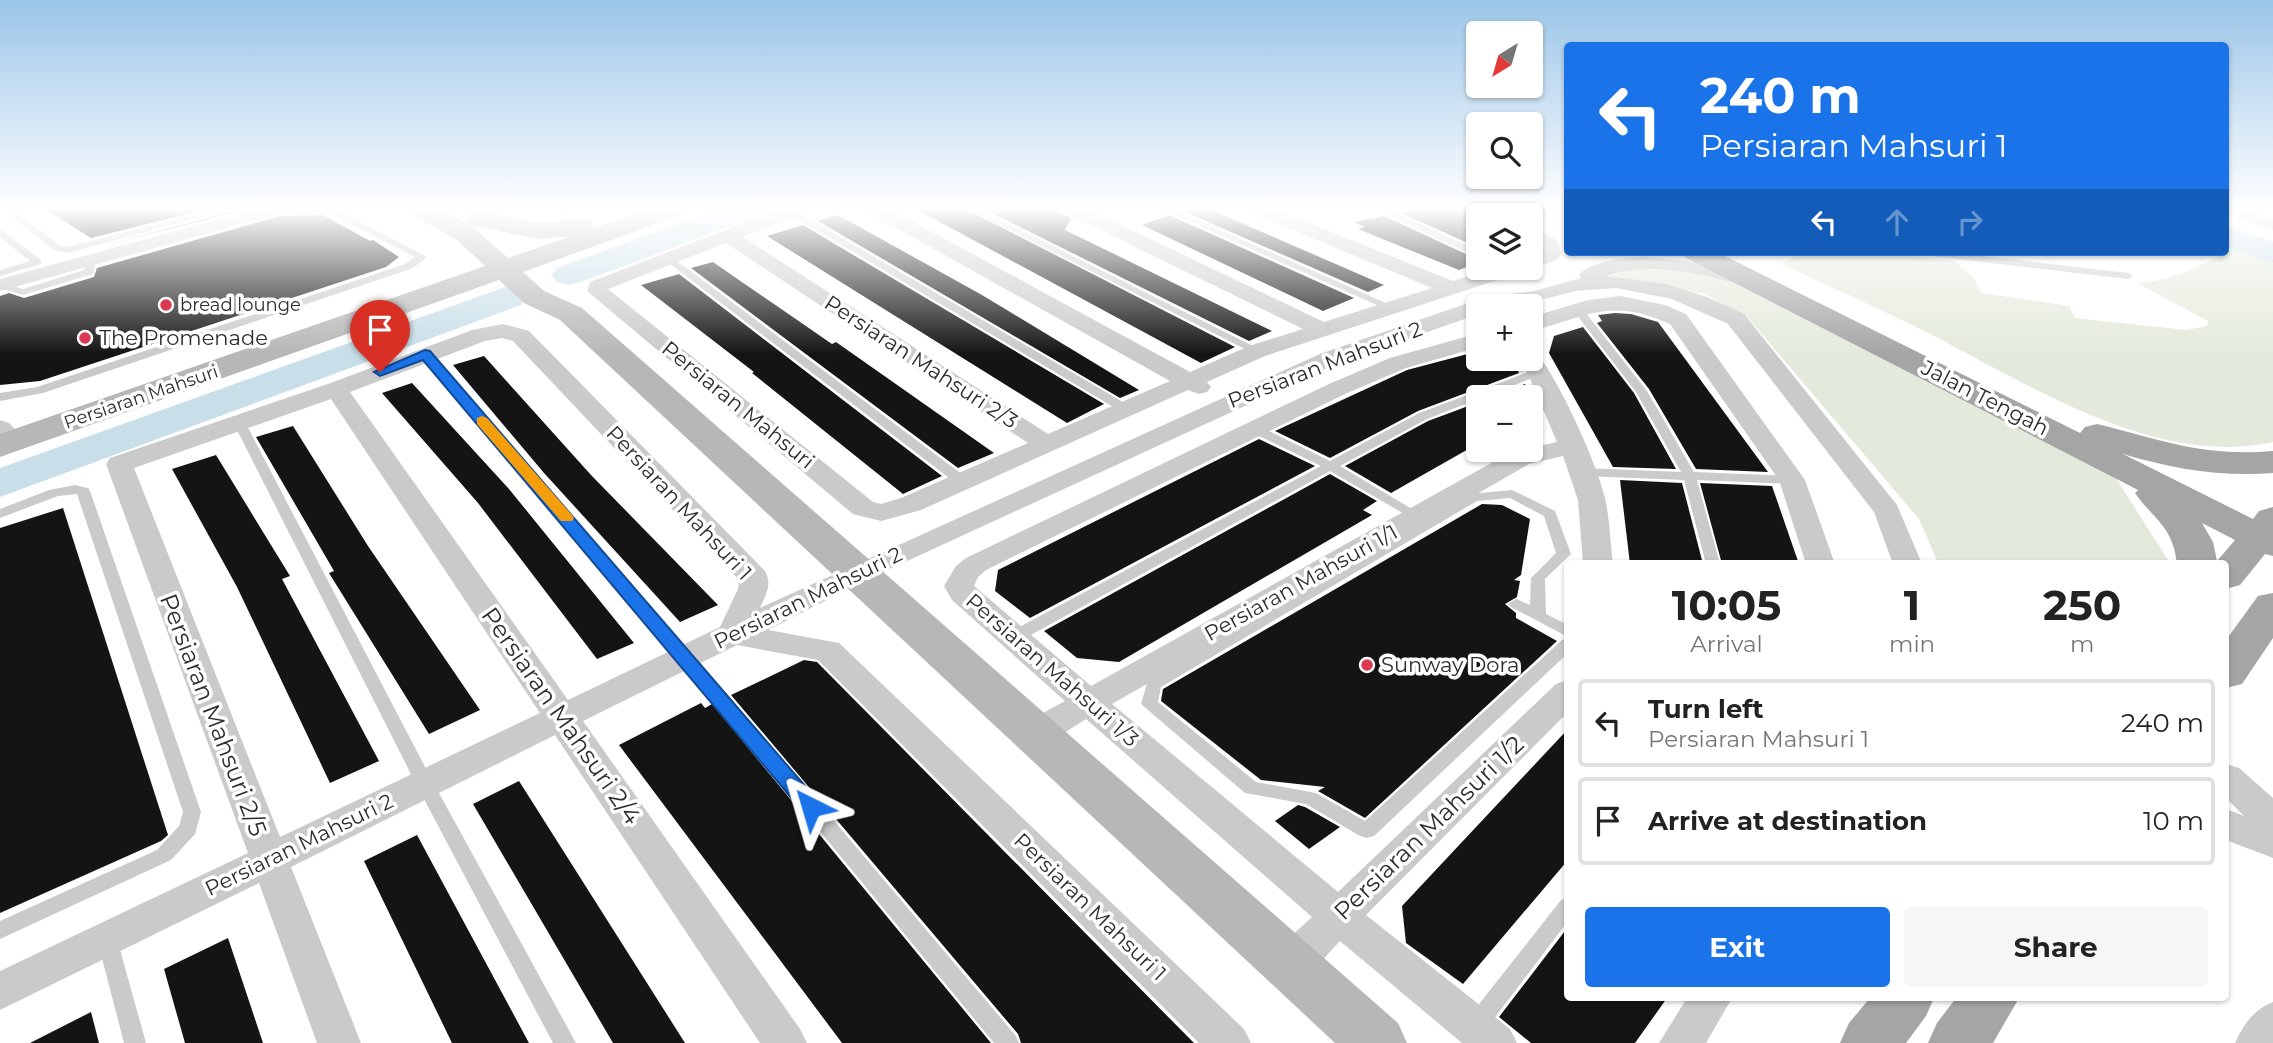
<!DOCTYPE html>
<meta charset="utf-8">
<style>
:root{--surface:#fff;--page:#f6f6f6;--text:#222;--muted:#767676;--line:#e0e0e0;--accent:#1a73e8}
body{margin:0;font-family:Montserrat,sans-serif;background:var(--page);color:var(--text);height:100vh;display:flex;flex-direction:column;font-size:26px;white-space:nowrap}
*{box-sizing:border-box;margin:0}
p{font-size:23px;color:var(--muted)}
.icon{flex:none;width:38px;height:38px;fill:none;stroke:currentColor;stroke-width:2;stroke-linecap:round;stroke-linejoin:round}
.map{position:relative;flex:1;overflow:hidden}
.details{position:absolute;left:1564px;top:560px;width:665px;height:441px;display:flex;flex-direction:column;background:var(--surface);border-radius:7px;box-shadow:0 2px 5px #0004}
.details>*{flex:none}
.guide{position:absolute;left:1564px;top:42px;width:665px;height:214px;border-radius:7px;box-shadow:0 2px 5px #0004;background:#1a73e8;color:#fff;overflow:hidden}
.needle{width:46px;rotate:217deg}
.fabs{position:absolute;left:1466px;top:21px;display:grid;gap:14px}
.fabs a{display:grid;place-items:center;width:77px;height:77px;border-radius:7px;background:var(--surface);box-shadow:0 2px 5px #0004;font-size:35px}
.pin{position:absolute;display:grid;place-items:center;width:60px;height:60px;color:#fff;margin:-72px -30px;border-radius:50% 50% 50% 0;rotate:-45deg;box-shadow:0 0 7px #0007}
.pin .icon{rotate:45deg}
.me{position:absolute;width:77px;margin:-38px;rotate:320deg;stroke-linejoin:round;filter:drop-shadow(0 0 5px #0008)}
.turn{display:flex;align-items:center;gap:24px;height:147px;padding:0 21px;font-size:32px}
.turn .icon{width:91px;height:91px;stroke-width:2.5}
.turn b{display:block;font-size:49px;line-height:60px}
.lanes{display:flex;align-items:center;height:66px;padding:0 21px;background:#0003;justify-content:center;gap:35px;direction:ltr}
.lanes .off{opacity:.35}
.eta{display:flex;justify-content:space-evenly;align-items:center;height:119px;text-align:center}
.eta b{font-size:42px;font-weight:700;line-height:49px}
.cta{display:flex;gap:14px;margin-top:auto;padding:14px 21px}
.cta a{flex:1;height:80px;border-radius:7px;background:var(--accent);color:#fff;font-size:28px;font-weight:700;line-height:80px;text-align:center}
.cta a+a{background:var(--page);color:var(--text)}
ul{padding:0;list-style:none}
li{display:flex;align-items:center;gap:21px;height:88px;margin:0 14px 10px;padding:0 7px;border:4px solid var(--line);border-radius:7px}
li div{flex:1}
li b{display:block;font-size:26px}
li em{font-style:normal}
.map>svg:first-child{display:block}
.green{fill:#e4eadb}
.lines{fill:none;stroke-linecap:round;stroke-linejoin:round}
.river{fill:#c8dfe9;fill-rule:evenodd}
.building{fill:#141414}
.lane{fill:#cacaca;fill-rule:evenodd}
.street{fill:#cacaca;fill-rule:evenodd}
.secondary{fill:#b7b7b7;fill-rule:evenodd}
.primary{fill:#a5a5a5;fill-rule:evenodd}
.route{fill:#1a73e8;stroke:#114b97;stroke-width:2}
.slow{fill:#f59e0b}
.poi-dot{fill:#db3852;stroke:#fff;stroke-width:2.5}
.labels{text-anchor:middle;stroke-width:7;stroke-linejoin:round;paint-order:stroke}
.far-poi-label{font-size:18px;fill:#2d2d2d;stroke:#fff;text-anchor:start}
.far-street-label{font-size:18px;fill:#2d2d2d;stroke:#fff}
.poi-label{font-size:21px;fill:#2d2d2d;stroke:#fff;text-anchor:start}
.street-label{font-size:21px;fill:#2d2d2d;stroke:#fff}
.near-street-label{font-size:24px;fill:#2d2d2d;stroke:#fff}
</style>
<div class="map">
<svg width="2273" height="1043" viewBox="0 0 2273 1043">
<rect width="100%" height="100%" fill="#fff"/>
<g class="green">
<path d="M2237 247 2273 260V442C2156 468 2030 385 1930 334 1881 309 1831 287 1781 264L1801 252H1875L1955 261 1974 278 1981 293 2069 306 2075 318 2186 330 2207 326 2208 321 2137 283C2173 282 2206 262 2237 247Z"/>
<polygon points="1634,269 1679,270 1725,277 2114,475 2170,563 1938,563 1919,519 1748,318 1705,294 1610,276"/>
</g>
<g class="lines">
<g class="river">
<polygon points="721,208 765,208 760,215 581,282 569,285 557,282 552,275 557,268"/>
<polygon points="2226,226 2273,242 2273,263 2226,247"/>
<polygon points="508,286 521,289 526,297 521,305 0,497 0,468"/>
</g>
</g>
<g class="building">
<polygon points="43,208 211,208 91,238"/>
<polygon points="237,208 251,208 103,246 235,211"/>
<polygon points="914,208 964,208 1235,347 1201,363"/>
<polygon points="982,208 1059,208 1063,214 1071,218 1065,230 1272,331 1249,341"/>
<polygon points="1192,208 1207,208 1384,285 1368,292 1183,211"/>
<polygon points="1425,208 1474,208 1479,213 1479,248 1401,213"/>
<polygon points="323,215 370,241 373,240 399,257 386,267 40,381 0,385 0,296 9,293 24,298 94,277 97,268 280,216"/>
<polygon points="838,215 982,295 1139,390 1120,398 818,221"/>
<polygon points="1169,215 1354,298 1323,311 1142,225"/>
<polygon points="1384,216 1479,260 1479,262 1459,270 1358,229 1365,227 1354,222"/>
<polygon points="803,225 1104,404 1067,423 767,236"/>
<polygon points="713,262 832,344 836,342 994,453 958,468 691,268"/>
<polygon points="679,274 942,476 903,494 752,373 754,372 641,285"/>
<polygon points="1615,313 1631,314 1658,322 1768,472 1696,469 1649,389 1597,323 1602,321 1598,315"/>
<polygon points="1583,327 1634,393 1676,469 1613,467 1549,353 1554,336"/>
<polygon points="1479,351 1479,359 1513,359 1519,373 1418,411 1330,458 1275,431 1407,370"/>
<polygon points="484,356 591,475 718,605 680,622 544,473 453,365"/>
<polygon points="412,383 509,489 634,643 597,659 478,503 382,393"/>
<polygon points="1525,384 1531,397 1490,397"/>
<polygon points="1479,402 1479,443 1391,493 1345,466 1428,421"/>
<polygon points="293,426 368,546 480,710 429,734 329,573 334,571 256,437"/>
<polygon points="1259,439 1315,466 1030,618 995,591 998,570"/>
<polygon points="216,455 290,576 282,579 379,761 330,783 237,587 172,469"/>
<polygon points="1330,474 1377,501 1363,510 1372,515 1119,662 1077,658 1044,631"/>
<polygon points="1620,480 1682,483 1703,564 1630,564"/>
<polygon points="1700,483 1772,486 1799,564 1722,564"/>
<polygon points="1482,504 1502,505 1530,519 1521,575 1514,580 1520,581 1517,597 1505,604 1516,613 1516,618 1557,641 1365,818 1318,791 1325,787 1261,780 1161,701 1163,689"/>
<polygon points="63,508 168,835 161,841 0,913 0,528"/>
<polygon points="804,660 817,662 1194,1043 1021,1043 1018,1034 731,695"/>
<polygon points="701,703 705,708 712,704 991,1043 842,1043 619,745"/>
<polygon points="1568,729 1568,860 1463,984 1406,943 1402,906"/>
<polygon points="519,781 685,1043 613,1043 473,804"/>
<polygon points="1298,805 1305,807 1340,827 1309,849 1275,821"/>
<polygon points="417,835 529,1043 452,1043 364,861"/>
<polygon points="1568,927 1568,998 1667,998 1635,1043 1531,1043 1499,1017"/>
<polygon points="228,938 263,1043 185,1043 164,969"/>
<polygon points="91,1012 99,1043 30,1043"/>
</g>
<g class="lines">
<g class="lane">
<polygon points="2,208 12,208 60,246 68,247 220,208 234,208 68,253 54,250"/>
<polygon points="288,208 334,208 427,257 413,268 43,393 0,401 0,393 37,387 405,264 415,257 328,212 268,214 263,211 268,208"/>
<polygon points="546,208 581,208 565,213"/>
<polygon points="791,208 1128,405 1130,408 1124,412 1120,411 788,213 788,209"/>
<polygon points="966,208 977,208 1263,351 1257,354 1253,353"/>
<polygon points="1159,208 1171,208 1395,307 1390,310 1386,309"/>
<polygon points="1373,208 1385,208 1479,251 1479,258"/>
<polygon points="0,229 41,260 41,264 0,276 0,270 30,261 0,237"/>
<polygon points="1918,252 1949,252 2128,273 2133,276 2128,279 1923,255"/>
<polygon points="669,255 967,478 969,481 967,484 957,484 665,260 665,256"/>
<polygon points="91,256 96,259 93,274 23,295 0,288 0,282 23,289 84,270 86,259"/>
<polygon points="1578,307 1582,308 1647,391 1694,472 1792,476 1799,480 1792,484 1697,480 1720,564 1706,564 1684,480 1583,476 1576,472 1583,468 1681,472 1636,392 1573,310"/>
<polygon points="425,351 429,352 692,653 1016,1036 1019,1043 994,1043 680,661 421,356 421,352"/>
<polygon points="1539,368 1545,372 1543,374 1427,419 1340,466 1427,518 1469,494 1512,490 1555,511 1571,554 1545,579 1546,614 1568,625 1568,637 1511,607 1508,604 1516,599 1530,605 1531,578 1556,553 1544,516 1510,498 1477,501 1161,687 1158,702 1256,782 1316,793 1365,821 1562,640 1568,639 1568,653 1374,836 1367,838 1360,836 1306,804 1245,793 1141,704 1148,680 1420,523 1330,471 1018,642 1006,642 1004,638 1006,634 1321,466 1249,431 1247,428 1249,425 1257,425 1330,461 1419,413"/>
<polygon points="239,418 245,422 434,784 576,1043 553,1043 416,784 233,422"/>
<polygon points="75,485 88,488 90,491 201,812 195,834 171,860 0,939 0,921 157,850 179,826 183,812 77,494 58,496 0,518 0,509 49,490"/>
<polygon points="1568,898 1568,921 1484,1032 1476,1035 1468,1032 1465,1025 1468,1018 1561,900"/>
<polygon points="107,930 114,933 117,939 146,1043 124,1043 97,939 100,933"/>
</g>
<g class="street">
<polygon points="259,208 287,208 285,212 0,291 0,279"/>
<path d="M783 208H808L806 212 743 237 1048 434 1170 381 868 212 866 208H888L1190 372 1249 346 1303 329 1064 212 1062 208H1085L1324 322 1432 288 1250 212 1248 208H1272L1453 281 1495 268H1525L1522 272 1265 356 1207 382 1211 387 1207 392 1199 394 1188 390 921 510 881 521 853 514 587 291 590 282ZM726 243 1028 443 901 498 881 504 873 502 608 289Z"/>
<polygon points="1476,208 1499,208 1509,215 1486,215"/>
<polygon points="2226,208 2243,208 2273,218 2273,230 2226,214"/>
<path d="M1531 226 1558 241 1561 255C1555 263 1540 266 1531 268H1530L1531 255 1541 252V247L1531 241Z"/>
<path d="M1642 257 1688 261 1755 276 1758 280 1755 284 1748 286C1702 275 1653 260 1607 276L1666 284 1707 297 1744 314 1897 505 1922 564H1893L1874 512 1728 324 1672 299 1616 288 1575 291 1519 306H1479V314L1336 364 868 579 768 630 839 643 1244 1029 1251 1043H1199L818 660 737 645 583 721 800 1029 807 1043H760L555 735 291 867 361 1043H317L259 883 0 1010V971L248 853 106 464 110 458 328 384 472 330 503 324 529 331 765 571C773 584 765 596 760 608L1320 354 1471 302H1485L1488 297 1534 291 1581 278 1579 275C1590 261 1624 258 1642 257ZM502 338 513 341 739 580 738 589 720 627 568 700 350 392 485 341ZM331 399 540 713 280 837 134 468Z"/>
<path d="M1621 296 1665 305 1686 314 1805 480 1835 564H1806L1779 480 1670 324C1611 297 1589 316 1531 331V317L1588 300Z"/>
<path d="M1479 333V347L1406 368 1345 394 986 570 978 577 974 586 1091 686 1511 452 1557 442 1527 372 1518 359H1531V352L1538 354C1562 387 1595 459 1605 498 1610 519 1610 542 1613 564H1583L1578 500 1563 456 1529 464 1112 704 1338 892 1556 684 1568 680V712L1366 915 1510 1029 1517 1043H1462L1340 941C1320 961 1306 988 1275 977L1269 964 1275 951 1312 917 1086 719C1066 731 1046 749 1023 742L1018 733 1023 724 1065 701 952 600 944 586 956 566 966 558 1329 384 1390 358Z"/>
<polygon points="0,420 9,423 16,430 12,435 0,437"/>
<polygon points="2226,764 2239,768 2273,798 2273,858 2226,840 2226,809 2244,816 2226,798"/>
<polygon points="1687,998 1732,998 1706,1043 1659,1043"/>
<path d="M2273 1002V1043H2235C2244 1024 2253 1010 2273 1002Z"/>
</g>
<path class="secondary" d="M404 208H436L467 224 464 219 468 214 477 211 539 223 582 219 591 221 594 228 654 208H689L686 213 523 272 544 291 582 308 1398 1023 1407 1043H1335L560 320 524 303 499 280 0 457V434L485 266 456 239 408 213ZM470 225 539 239 572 236 508 258Z"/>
<g class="primary">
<path d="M1682 252H1717L2080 433 2085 427 2097 424C2163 440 2202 457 2273 451V473C2221 477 2173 469 2123 454L2253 519 2259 511 2273 507V556L2265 554 2240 585 2226 589V564H2177C2173 526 2154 520 2135 493L2138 490 1686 258ZM2202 523 2235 540 2217 561 2213 542Z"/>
<polygon points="2273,593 2273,638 2242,684 2226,688 2226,640 2258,596"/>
<polygon points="1870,998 1934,998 1926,1016 1906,1043 1840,1043 1849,1023"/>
<polygon points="1956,998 2019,998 1993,1043 1928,1043 1937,1023"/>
</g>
</g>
<linearGradient id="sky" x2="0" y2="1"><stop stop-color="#9bc5e8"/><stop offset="0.59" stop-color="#fff"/><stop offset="1" stop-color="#fff" stop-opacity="0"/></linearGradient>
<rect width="2273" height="354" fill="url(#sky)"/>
<polygon class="route" points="425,350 430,351 818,801 822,807 818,813 811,815 804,813 423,360 380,376 374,372"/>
<polygon class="slow" points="482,416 487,418 572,515 574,518 572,521 561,521 477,424 477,418"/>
<g class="poi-dot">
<circle cx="166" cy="305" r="7"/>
<circle cx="85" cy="338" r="7"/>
<circle cx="1367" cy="665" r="7"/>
</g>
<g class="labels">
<g class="far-poi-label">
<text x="180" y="311">bread lounge</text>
</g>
<g class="far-street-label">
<text transform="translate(141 397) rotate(-19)" y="6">Persiaran Mahsuri</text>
</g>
<g class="poi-label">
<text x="99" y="345">The Promenade</text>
<text x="1381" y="672">Sunway Dora</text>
</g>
<g class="street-label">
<text transform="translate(921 362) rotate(33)" y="7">Persiaran Mahsuri 2/3</text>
<text transform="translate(1325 365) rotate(-21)" y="7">Persiaran Mahsuri 2</text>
<text transform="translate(1985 398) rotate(27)" y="7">Jalan Tengah</text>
<text transform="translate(738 405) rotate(39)" y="7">Persiaran Mahsuri</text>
<text transform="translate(679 503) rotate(47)" y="7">Persiaran Mahsuri 1</text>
<text transform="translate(1301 583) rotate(-29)" y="7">Persiaran Mahsuri 1/1</text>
<text transform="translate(808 598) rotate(-26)" y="7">Persiaran Mahsuri 2</text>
<text transform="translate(1052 670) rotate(41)" y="7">Persiaran Mahsuri 1/3</text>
<text transform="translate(299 845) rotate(-26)" y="7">Persiaran Mahsuri 2</text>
<text transform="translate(1090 907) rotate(44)" y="7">Persiaran Mahsuri 1</text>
</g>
<g class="near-street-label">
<text transform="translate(213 715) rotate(69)" y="8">Persiaran Mahsuri 2/5</text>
<text transform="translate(561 716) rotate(55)" y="8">Persiaran Mahsuri 2/4</text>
<text transform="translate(1429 828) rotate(-44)" y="8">Persiaran Mahsuri 1/2</text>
</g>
</g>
</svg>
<div class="fabs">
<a><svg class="needle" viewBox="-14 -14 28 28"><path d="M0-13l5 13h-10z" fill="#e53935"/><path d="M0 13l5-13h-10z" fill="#767676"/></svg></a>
<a><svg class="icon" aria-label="search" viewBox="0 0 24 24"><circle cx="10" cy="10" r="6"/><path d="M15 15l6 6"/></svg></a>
<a><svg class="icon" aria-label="layers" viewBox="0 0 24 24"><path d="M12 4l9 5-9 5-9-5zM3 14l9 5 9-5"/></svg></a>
<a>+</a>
<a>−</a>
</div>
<div class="pin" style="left:380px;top:372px;background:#d93025"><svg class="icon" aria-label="arrive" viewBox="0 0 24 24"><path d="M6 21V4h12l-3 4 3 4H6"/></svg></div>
<svg class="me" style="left:811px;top:807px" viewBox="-20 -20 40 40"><path d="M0-17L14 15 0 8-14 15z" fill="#1a73e8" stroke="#fff" stroke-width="4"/></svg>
<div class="guide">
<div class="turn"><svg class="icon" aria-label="left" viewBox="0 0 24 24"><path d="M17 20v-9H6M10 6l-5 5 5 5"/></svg><div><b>240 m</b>Persiaran Mahsuri 1</div></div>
<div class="lanes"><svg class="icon" aria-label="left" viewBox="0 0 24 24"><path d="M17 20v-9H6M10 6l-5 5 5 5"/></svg><svg class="icon off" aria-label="ahead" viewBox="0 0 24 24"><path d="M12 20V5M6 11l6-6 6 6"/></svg><svg class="icon off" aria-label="right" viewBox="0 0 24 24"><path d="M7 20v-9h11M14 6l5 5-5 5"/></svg></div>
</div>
<section class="details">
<div class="eta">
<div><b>10:05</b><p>Arrival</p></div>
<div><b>1</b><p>min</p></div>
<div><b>250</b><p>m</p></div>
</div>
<ul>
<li><svg class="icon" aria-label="left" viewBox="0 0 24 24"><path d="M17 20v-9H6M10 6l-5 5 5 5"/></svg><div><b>Turn left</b><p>Persiaran Mahsuri 1</p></div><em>240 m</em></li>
<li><svg class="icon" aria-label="arrive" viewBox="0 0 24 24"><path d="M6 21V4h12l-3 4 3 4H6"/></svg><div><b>Arrive at destination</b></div><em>10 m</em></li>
</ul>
<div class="cta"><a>Exit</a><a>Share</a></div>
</section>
</div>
